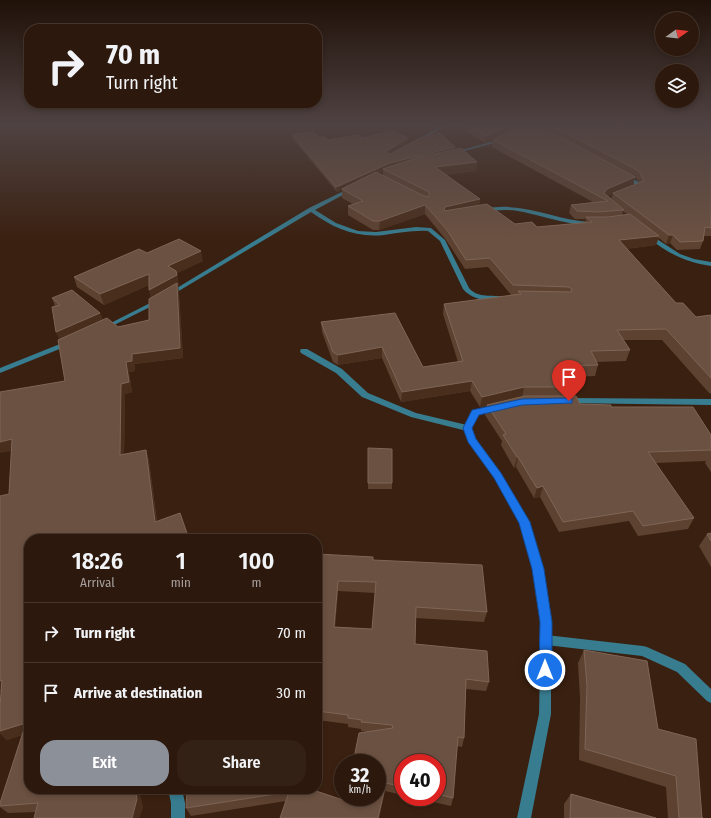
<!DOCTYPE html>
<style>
:root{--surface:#2c180c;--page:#342115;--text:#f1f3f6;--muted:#a6a09d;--line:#48372d;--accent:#8c9099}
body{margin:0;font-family:"Fira Sans Condensed",sans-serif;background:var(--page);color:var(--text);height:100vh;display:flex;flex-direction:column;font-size:15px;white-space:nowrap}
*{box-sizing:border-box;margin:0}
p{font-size:13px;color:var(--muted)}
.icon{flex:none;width:22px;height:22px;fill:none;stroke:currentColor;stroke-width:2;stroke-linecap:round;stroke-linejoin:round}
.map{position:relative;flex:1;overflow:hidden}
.side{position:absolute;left:24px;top:534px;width:298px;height:260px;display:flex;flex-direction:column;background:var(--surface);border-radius:16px;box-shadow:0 2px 6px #0003,0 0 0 1px var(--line)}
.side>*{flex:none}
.top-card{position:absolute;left:24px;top:24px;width:298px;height:84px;border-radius:16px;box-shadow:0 2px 6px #0003,0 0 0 1px var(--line);background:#2c180c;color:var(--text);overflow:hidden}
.needle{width:26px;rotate:76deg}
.buttons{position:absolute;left:655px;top:12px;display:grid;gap:8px}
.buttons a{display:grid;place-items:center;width:44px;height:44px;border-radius:50%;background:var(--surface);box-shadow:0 2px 6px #0003,0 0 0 1px var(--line);font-size:20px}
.speed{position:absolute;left:334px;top:754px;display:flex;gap:8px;font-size:20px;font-weight:700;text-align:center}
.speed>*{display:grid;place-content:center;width:52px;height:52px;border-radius:50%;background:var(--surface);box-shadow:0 2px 6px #0003,0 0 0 1px var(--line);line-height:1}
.speed small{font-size:10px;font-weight:400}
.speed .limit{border:6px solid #d22;background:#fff;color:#111}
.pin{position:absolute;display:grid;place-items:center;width:34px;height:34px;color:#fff;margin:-41px -17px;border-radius:50% 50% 50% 0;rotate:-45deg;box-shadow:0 0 4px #0007}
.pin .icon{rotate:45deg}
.me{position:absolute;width:44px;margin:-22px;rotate:0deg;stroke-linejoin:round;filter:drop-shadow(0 0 3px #0008)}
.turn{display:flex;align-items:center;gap:14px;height:84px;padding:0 16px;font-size:18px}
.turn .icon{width:52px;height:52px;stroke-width:2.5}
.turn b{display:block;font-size:28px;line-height:34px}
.eta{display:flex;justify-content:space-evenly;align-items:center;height:68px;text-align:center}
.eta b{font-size:24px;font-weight:600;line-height:28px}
.primary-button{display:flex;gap:8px;margin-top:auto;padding:8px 16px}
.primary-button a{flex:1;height:46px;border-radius:16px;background:var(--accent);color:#fff;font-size:16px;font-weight:600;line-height:46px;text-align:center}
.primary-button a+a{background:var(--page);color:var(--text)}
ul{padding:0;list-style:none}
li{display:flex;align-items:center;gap:12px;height:60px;padding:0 16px;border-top:1px solid var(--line)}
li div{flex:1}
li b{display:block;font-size:15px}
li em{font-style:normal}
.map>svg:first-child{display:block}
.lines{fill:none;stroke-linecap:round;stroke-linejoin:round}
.minor{fill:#387c90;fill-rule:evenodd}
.tertiary{fill:#387c90;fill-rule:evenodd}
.wall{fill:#5d4231;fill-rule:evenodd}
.shaded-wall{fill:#492e1d}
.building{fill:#6b5141;stroke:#7e6556;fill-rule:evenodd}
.route{fill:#1a73e8;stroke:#114b97}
</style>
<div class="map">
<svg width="711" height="818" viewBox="0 0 711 818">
<rect width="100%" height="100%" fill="#3a2010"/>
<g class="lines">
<g class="minor">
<polygon points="442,125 447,125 419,142 415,141"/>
<polygon points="501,139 503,140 503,141 453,154 451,153"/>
<polygon points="622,174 626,174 640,183 640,188 629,191 629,189 636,186 636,185 622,176"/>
<path d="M352 187 354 188V189L315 210 336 223 358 231 376 232 416 227 431 228 445 240 469 288C479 299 491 294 504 297V299C490 302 473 301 463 289L440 241 428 231C413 230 398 233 384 235 356 238 333 228 311 212L172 295H168L167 294 309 208Z"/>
<path d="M499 207C531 205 560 221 592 222L595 224C584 230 533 213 518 211 507 209 495 210 484 212L481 210 484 208Z"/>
<path d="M649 234 680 254 694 259 711 262V266C684 262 668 253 647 237L646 236Z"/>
<polygon points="158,299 161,301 160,302 106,329 102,329 101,328"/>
<polygon points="65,342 71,342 72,344 0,373 0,368"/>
<polygon points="301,349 307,349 342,369 368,393 416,413 467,425 471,428 467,431 411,417 362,397 336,373 301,353 300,351"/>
<polygon points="546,635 643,646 647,647 685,664 711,689 711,703 707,701 677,672 642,656 546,645 542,644 540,640 542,636"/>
<polygon points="168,789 182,789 185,803 185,818 171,818 171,803"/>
</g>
<g class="tertiary">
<polygon points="568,398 711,399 711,405 565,403 564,401"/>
<polygon points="495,404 498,405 499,407 498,409 478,415 471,428 475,439 500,473 529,522 543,569 551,621 551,714 531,818 517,818 539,714 541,621 533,569 519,522 494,477 468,442 463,428 472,411"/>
</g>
</g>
<g class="wall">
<path d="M466 125 515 127 520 125H711V236H704L703 241 700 249 677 250 670 243 666 244 659 238 656 245 626 249 676 303 696 317 711 315V393L710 394 662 340H623L630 350 626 361 596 362 598 365 595 376 567 377 572 387 569 396 580 404 611 407 711 435V472L705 463 706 461 655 463 694 518 688 529 638 536 629 521 559 532 540 497 534 498 516 467 514 468 501 445 502 441 485 415 487 406 480 407 470 391 401 402 382 358 338 365 333 362 322 332 321 322 395 313 423 367 458 362 443 314 444 304 515 295H511L488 267 465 269 446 240 425 214 379 230H373L348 215V206L353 204 342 198V189L337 192 293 139 292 134 319 137 328 140 362 138 407 143 389 154H390L455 147V149L476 171 445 175 480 199 479 205 515 224 537 227 585 223 586 219H575L569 213 571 205 593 202 492 147 493 140 485 143 466 132ZM383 171V176L378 173ZM635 178 637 179 639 183 613 193 611 199 607 196 633 185ZM623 211 628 215 622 216Z"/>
<polygon points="147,253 203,261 177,273 178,281 179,285 178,286 179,293 183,358 135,364 135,371 129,372 132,392 125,394 124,454 146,450 149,461 157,521 189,539 29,539 84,792 143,807 139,818 34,818 36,812 8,813 0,807 0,803 22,735 7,740 0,733 0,706 1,692 0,691 9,494 65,381 55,306 52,298 100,313 103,320 118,327 149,320 151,298 149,285 104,305 77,287 74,277"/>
<polygon points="368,448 392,483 392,489 368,489"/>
<polygon points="711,533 711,567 699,546 707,534"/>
<path d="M317 554 373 560 487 612 484 622 415 618V644L489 682 486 691 466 689 464 738 462 747 457 746 453 798 451 806 411 797H437V763H403V795L385 791 379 818 286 801 191 816 186 808 310 789 346 801 369 732 361 731V729L348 727V724L317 720ZM338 591 375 593 372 629 335 627Z"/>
<polygon points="584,650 658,729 703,818 668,818 666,787 579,760 580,698 578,663"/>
<polygon points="571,794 656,818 564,818 564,804"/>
</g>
<g class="shaded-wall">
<polygon points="509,125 519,125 504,134 485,143 486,136"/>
<polygon points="408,138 407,143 385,157 385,152"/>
<polygon points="455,147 455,152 383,169 383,171 337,192 336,187 390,163"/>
<polygon points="477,162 476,171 434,176 435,167"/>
<polygon points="635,177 633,185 604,197 604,193 607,189"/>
<polygon points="480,199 479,208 443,220 445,207"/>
<polygon points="425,205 425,214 379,230 380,221"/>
<polygon points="669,235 673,235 670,243 666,244"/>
<polygon points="659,236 656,245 616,250 619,240"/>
<polygon points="201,251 203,261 177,273 178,281 179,285 178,286 179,293 183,358 135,364 135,371 129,372 132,392 125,394 124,466 120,455 121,384 126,362 132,354 180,348 151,300 149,290 168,266"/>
<polygon points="149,274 151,284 104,305 100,294"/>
<polygon points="100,313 104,323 60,342 56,332"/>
<polygon points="382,347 382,358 338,365 338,355"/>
<polygon points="472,381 470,391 401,402 402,392"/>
<polygon points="524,387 522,398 487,405 487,406 480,407 482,397"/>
<polygon points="12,439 17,450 0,453 0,442"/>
<polygon points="146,450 149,461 158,532 155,522"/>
<polygon points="517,457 518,457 516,467 514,468"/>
<polygon points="543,486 540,497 534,498 537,488"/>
<polygon points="338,581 338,591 334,637 334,627"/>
<polygon points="2,680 1,692 0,691 0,681"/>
<polygon points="26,723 29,733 7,740 0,733 0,731"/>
<polygon points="386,783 385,791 379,818 378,818"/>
<polygon points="75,789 84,789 82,800 75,792"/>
<polygon points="135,789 139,789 143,807 139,818 132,818"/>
</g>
<g class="building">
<polygon points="467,125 509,125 506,127 486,136"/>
<polygon points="520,125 530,125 563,138 635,177 607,189 604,193 624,210 598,212 577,211 571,205 608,201 493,140"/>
<polygon points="545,125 609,125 620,128 624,127 624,125 711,125 711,228 705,227 703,241 680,242 673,235 669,235 613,193 644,181 639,171 568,134"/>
<polygon points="392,131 408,138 385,152 390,154 420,138 440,133 455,147 390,163 336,187 292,134 314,132 319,137 325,137 328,140 358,135 362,138"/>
<polygon points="461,148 477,162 435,167 480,199 445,207 444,211 487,204 515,224 532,222 537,227 592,222 586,217 608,217 630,214 659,236 619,240 676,303 683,303 696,317 711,315 711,378 666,329 617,330 630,350 591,351 598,365 561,366 572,387 524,387 482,397 472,381 402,392 382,347 338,355 333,352 321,322 395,313 423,367 463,361 444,304 521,294 518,291 571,292 572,289 569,287 513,285 490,258 466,260 447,230 425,205 380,221 373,221 348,206 363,201 342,189 376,172 424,196 429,197 429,192 383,169 416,158"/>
<polygon points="179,239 201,251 168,266 176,271 177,275 149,290 149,274 100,294 74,277 139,249 147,253"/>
<polygon points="177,283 180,348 132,354 132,361 126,362 129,382 121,384 120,455 146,450 155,522 180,513 189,539 29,539 29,789 75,789 75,792 114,793 115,789 135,789 137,799 132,818 34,818 38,803 0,806 0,803 26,723 0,731 0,706 2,680 0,681 0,496 9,494 12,439 0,442 0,392 65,381 58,340 107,318 118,327 149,320 149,299"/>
<polygon points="72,290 100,313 56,332 52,307 60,305 52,298"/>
<polygon points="525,396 576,396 580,404 611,405 611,407 693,407 711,435 711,450 648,452 694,518 643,526 633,511 563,522 543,486 537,488 518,457 517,457 503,435 506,434 487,405"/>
<polygon points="368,448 392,449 392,483 368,483"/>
<polygon points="711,533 711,541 707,534"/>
<path d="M317 554 373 557V560L482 565 487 612 416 607 415 644 487 651 489 682 466 679 464 738 458 737 453 798 437 794V763H403V787L386 783 378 818H280L289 792 186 808 187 789H310L346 801 347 797H377V763H353L359 733 393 728 392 725 361 722 362 720 348 718V715L317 711ZM338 581 376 582 372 629 334 627Z"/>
<polygon points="584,650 647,661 658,729 696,739 702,818 703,818 679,818 676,776 585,749 587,686"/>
<polygon points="571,794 656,818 570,818"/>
</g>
<linearGradient id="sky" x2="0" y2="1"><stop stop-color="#201209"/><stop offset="0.52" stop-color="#4f4242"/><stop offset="1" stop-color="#4f4242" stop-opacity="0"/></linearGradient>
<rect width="711" height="240" fill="url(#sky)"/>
<polygon class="route" points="569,398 572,399 572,403 522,405 479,415 472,428 476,439 501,473 530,522 544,569 552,622 552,670 550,674 545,676 541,674 539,670 540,622 532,569 519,523 494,478 468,442 463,428 472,410 522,399"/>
</svg>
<div class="buttons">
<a><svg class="needle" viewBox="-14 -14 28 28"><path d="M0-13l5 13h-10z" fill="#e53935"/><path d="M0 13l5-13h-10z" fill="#a6a09d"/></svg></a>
<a><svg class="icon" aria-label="layers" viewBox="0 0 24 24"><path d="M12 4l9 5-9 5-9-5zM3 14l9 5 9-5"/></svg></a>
</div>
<div class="speed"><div>32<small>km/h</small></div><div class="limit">40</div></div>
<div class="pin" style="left:569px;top:401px;background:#d93025"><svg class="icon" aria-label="arrive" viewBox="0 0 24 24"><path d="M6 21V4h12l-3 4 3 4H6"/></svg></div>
<svg class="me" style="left:545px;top:670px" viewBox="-20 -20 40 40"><circle r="17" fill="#1a73e8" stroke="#fff" stroke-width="3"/><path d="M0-11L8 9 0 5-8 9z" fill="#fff"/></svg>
<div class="top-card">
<div class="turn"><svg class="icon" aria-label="right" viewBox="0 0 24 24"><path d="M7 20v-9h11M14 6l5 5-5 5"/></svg><div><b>70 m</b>Turn right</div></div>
</div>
<section class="side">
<div class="eta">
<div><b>18:26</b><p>Arrival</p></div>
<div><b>1</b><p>min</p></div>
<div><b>100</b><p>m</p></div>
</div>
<ul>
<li><svg class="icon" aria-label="right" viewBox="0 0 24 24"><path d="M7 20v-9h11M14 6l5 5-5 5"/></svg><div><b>Turn right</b></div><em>70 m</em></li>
<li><svg class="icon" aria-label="arrive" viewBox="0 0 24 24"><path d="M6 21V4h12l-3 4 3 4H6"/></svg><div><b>Arrive at destination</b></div><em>30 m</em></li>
</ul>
<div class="primary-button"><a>Exit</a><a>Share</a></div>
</section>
</div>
